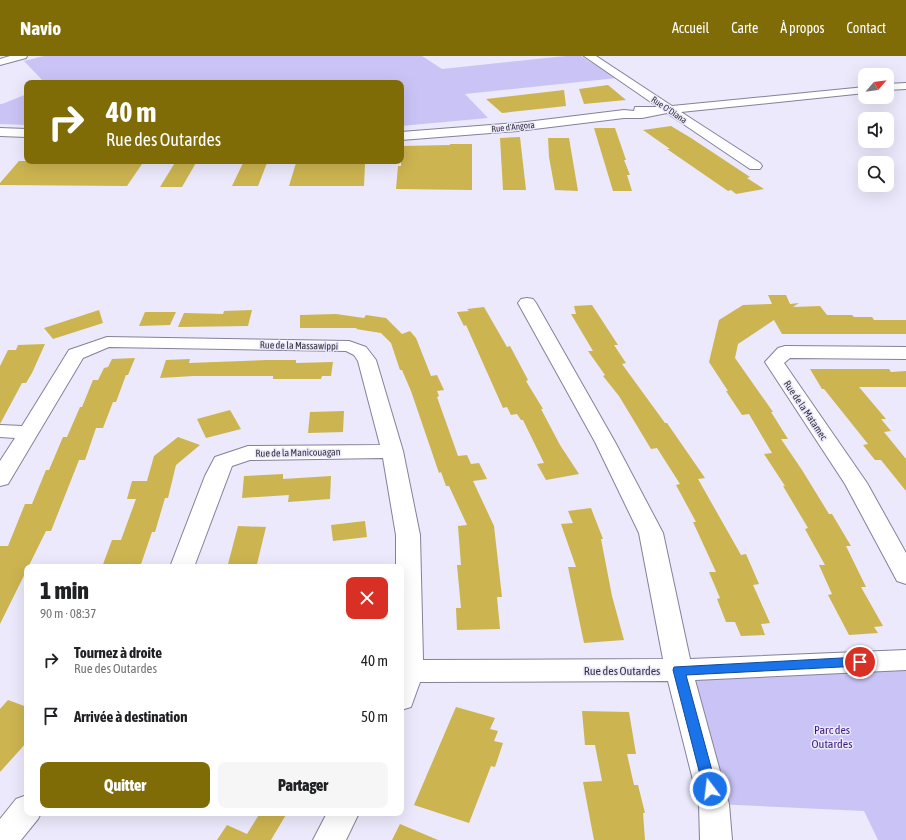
<!DOCTYPE html>
<html lang="fr">
<meta charset="utf-8">
<style>
:root{--surface:#fff;--page:#f6f6f6;--text:#202124;--muted:#757577;--accent:#806c07}
body{margin:0;font-family:"Asap Condensed",sans-serif;background:var(--page);color:var(--text);height:100vh;display:flex;flex-direction:column;font-size:15px;white-space:nowrap}
*{box-sizing:border-box;margin:0}
p{font-size:13px;color:var(--muted)}
.icon{flex:none;width:22px;height:22px;fill:none;stroke:currentColor;stroke-width:2;stroke-linecap:round;stroke-linejoin:round}
.map{position:relative;flex:1;overflow:hidden}
.panel{position:absolute;left:24px;top:508px;width:380px;height:252px;display:flex;flex-direction:column;background:var(--surface);border-radius:8px;box-shadow:0 4px 16px #0002}
.panel>*{flex:none}
.guide{position:absolute;left:24px;top:24px;width:380px;height:84px;border-radius:8px;box-shadow:0 4px 16px #0002;background:#806c07;color:#fff;overflow:hidden}
.needle{width:26px;rotate:62deg}
.controls{position:absolute;left:858px;top:12px;display:grid;gap:8px}
.controls a{display:grid;place-items:center;width:36px;height:36px;border-radius:8px;background:var(--surface);box-shadow:0 4px 16px #0002;font-size:20px}
.pin{position:absolute;display:grid;place-items:center;width:34px;height:34px;color:#fff;margin:-17px;border:2px solid #fff;border-radius:50%;box-shadow:0 1px 4px #0007}
.me{position:absolute;width:44px;margin:-22px;rotate:345deg;stroke-linejoin:round;filter:drop-shadow(0 0 3px #0008)}
.turn{display:flex;align-items:center;gap:14px;height:84px;padding:0 16px;font-size:18px}
.turn .icon{width:52px;height:52px;stroke-width:2.5}
.turn b{display:block;font-size:28px;line-height:34px}
.round{display:grid;place-items:center;flex:none;width:42px;height:42px;border-radius:8px;background:var(--page)}
.head{display:flex;align-items:center;justify-content:space-between;height:68px;padding:0 16px}
h1{font-size:24px;font-weight:800;line-height:30px}
.button{display:flex;gap:8px;margin-top:auto;padding:8px 16px}
.button a{flex:1;height:46px;border-radius:8px;background:var(--accent);color:#fff;font-size:16px;font-weight:800;line-height:46px;text-align:center}
.button a+a{background:var(--page);color:var(--text)}
ul{padding:0;list-style:none}
li{display:flex;align-items:center;gap:12px;height:56px;padding:0 16px}
li div{flex:1}
li b{display:block;font-size:15px}
li em{font-style:normal}
header{display:flex;align-items:center;gap:24px;box-sizing:border-box;height:56px;padding:0 20px;background:var(--accent);color:#fff}
header strong{font-size:19px}
nav{display:flex;gap:22px;margin-inline-start:auto;font-size:14px}
.map>svg:first-child{display:block}
.green{fill:#cac4f6}
.building{fill:#ccb450}
.lines{fill:none;stroke-linecap:round;stroke-linejoin:round}
.minor-casing{stroke:#84819a;stroke-width:2}
.minor{fill:#fff;fill-rule:evenodd}
.route{fill:#1a73e8;stroke:#114b97}
.labels{text-anchor:middle;stroke-width:3;stroke-linejoin:round;paint-order:stroke}
.far-street-label{font-size:9px;fill:#34333e;stroke:#ebe9fb}
.street-label{font-size:10px;fill:#34333e;stroke:#ebe9fb}
.near-street-label{font-size:12px;fill:#34333e;stroke:#ebe9fb}
.near-park-label{font-size:12px;fill:#3c1c7e;stroke:#ebe9fb}
</style>
<header>
<strong>Navio</strong>
<nav><a>Accueil</a><a>Carte</a><a>À propos</a><a>Contact</a></nav>
</header>
<div class="map">
<svg width="906" height="784" viewBox="0 0 906 784">
<rect width="100%" height="100%" fill="#ebe9fb"/>
<g class="green">
<polygon points="44,0 422,0 442,13 566,0 581,0 617,22 465,38 488,62 401,70 401,27 45,27 24,5"/>
<polygon points="27,38 27,69 0,68 0,48 2,48"/>
<polygon points="906,604 906,784 878,784 864,755 714,748 679,614"/>
</g>
<g class="building">
<polygon points="608,29 626,44 584,48 579,33"/>
<polygon points="564,34 566,50 502,57 486,43"/>
<polygon points="671,70 691,82 750,121 747,122 764,133 736,138 731,134 728,135 667,93 670,93 643,74"/>
<polygon points="594,72 615,72 626,104 624,104 630,119 627,119 632,135 613,135"/>
<polygon points="520,81 526,134 503,134 500,82"/>
<polygon points="548,82 569,82 578,135 555,134 549,101"/>
<polygon points="450,88 472,88 472,134 396,133 398,110 401,110 401,90 450,89"/>
<polygon points="19,105 144,105 127,130 0,129 0,127"/>
<polygon points="176,105 197,105 182,131 160,131"/>
<polygon points="243,107 267,107 258,130 232,130"/>
<polygon points="296,107 365,108 364,130 289,130"/>
<polygon points="768,239 786,239 790,248 799,247 793,251 820,250 827,259 852,259 854,261 872,261 874,264 906,264 906,278 782,278 774,264 738,288 735,302 773,356 771,356 788,383 781,383 802,414 829,458 832,458 851,490 846,490 866,531 861,531 883,570 874,571 878,577 849,579 828,539 832,538 819,509 825,509 805,473 808,472 783,430 785,430 764,398 772,397 749,358 742,359 726,335 728,335 709,306 719,264 743,249 772,248"/>
<polygon points="592,249 618,289 614,289 626,307 622,308 665,367 667,367 705,422 698,423 741,499 746,498 759,528 753,529 770,567 761,568 765,579 741,580 735,566 726,566 717,543 720,542 709,516 716,516 693,466 696,466 676,429 680,428 657,392 651,393 619,340 603,320 605,319 588,295 593,295 571,258 576,258 574,250"/>
<polygon points="484,251 507,291 510,290 528,324 526,325 543,353 541,353 560,389 579,418 546,424 537,408 544,407 523,364 521,364 517,358 511,359 507,351 503,352 466,269 464,270 457,256 469,255 467,253"/>
<polygon points="99,254 103,267 53,283 44,272"/>
<polygon points="252,254 248,270 178,271 184,257 223,258 224,255"/>
<polygon points="145,256 176,256 170,269 139,270"/>
<polygon points="336,258 364,262 366,259 386,262 402,278 410,275 416,282 431,320 437,319 444,334 437,335 439,340 437,341 458,400 467,399 471,408 479,407 487,423 473,425 494,470 502,541 497,541 500,573 457,574 456,552 461,552 457,509 461,509 458,470 467,469 449,430 446,430 441,416 439,417 411,335 402,314 400,314 391,287 381,277 356,273 357,272 300,272 300,259"/>
<polygon points="45,288 32,317 26,327 22,327 0,368 0,310 8,294 16,294 18,289"/>
<polygon points="135,302 128,319 126,319 116,346 113,346 103,372 96,372 85,404 79,404 51,475 46,475 0,568 0,490 8,490 25,448 32,448 46,414 49,414 63,381 67,381 80,351 82,351 93,324 98,324 104,312 108,311 112,303"/>
<polygon points="190,303 189,307 267,304 296,304 296,307 333,306 331,320 322,320 321,323 273,323 273,320 193,320 160,322 166,304"/>
<polygon points="810,313 889,313 891,316 906,315 906,331 859,331 886,363 881,363 891,375 884,376 906,403 906,435 881,404 875,404 863,389 868,388 824,333 822,333"/>
<polygon points="230,354 241,373 206,382 197,363"/>
<polygon points="344,355 343,376 308,377 310,356"/>
<polygon points="178,381 200,389 176,409 168,442 165,442 155,476 152,476 140,511 102,511 112,484 121,484 136,443 127,443 132,425 147,425 154,400"/>
<polygon points="283,418 283,423 331,420 330,443 288,446 289,439 242,442 244,420"/>
<polygon points="591,452 603,483 601,483 612,540 624,584 584,587 568,511 576,511 561,468 573,467 568,455"/>
<polygon points="365,465 367,481 333,485 331,469"/>
<polygon points="238,470 266,471 257,508 228,508"/>
<polygon points="8,644 27,651 27,686 0,716 0,653"/>
<polygon points="456,651 495,662 490,673 498,675 494,685 503,687 495,711 491,710 469,767 414,749"/>
<polygon points="582,655 629,656 636,698 627,698 634,729 638,729 645,757 643,757 645,784 594,784 583,726 602,725 595,689 585,689"/>
<polygon points="260,757 287,757 271,784 217,784 227,769 247,778"/>
<polygon points="400,768 438,784 392,784"/>
</g>
<g class="lines">
<g class="minor-casing">
<g id="minor">
<polygon points="10,0 27,0 26,2 0,9 0,3"/>
<polygon points="584,0 596,0 672,50 865,31 865,37 681,56 760,107 762,110 760,113 750,113 667,57 642,62 624,62 518,75 401,84 401,76 518,67 624,54 634,55 635,51 658,51"/>
<polygon points="906,27 906,33 887,34 887,28"/>
<polygon points="0,72 27,73 27,81 0,80"/>
<polygon points="527,242 533,243 536,247 615,386 663,477 690,603 906,594 906,614 695,624 729,748 732,784 700,784 699,748 668,625 420,626 411,651 401,654 401,511 396,511 396,479 383,402 250,404 232,410 194,511 170,511 205,420 215,401 248,390 380,389 358,305 354,299 346,295 109,291 83,302 8,428 0,430 0,405 15,382 0,381 0,369 22,370 69,294 107,281 349,285 366,291 376,304 403,395 420,479 423,604 663,603 639,477 595,386 518,247 521,243"/>
<polygon points="785,290 906,291 906,303 790,302 784,307 867,427 906,497 906,528 897,525 845,428 765,306 778,292"/>
<polygon points="27,739 27,757 41,757 38,763 21,784 0,784 0,763 16,743"/>
<polygon points="327,757 359,757 346,784 313,784"/>
</g>
</g>
<use href="#minor" class="minor"/>
</g>
<polygon class="route" points="860,601 865,603 866,606 865,609 860,610 686,619 717,733 715,738 710,739 705,738 673,614 674,611"/>
<g class="labels">
<g class="far-street-label">
<text transform="translate(669 54) rotate(34)" y="3">Rue O'Diana</text>
<text transform="translate(513 71) rotate(-6)" y="3">Rue d'Angora</text>
</g>
<g class="street-label">
<text transform="translate(299 289) rotate(1)" y="4">Rue de la Massawippi</text>
<text transform="translate(806 354) rotate(56)" y="4">Rue de la Matamec</text>
<text transform="translate(298 396) rotate(-1)" y="4">Rue de la Manicouagan</text>
</g>
<g class="near-street-label">
<text x="622" y="619">Rue des Outardes</text>
</g>
<g class="near-park-label">
<text x="832" y="678">Parc des<tspan x="832" dy="14">Outardes</tspan></text>
</g>
</g>
</svg>
<div class="controls">
<a><svg class="needle" viewBox="-14 -14 28 28"><path d="M0-13l5 13h-10z" fill="#e53935"/><path d="M0 13l5-13h-10z" fill="#757577"/></svg></a>
<a><svg class="icon" aria-label="sound" viewBox="0 0 24 24"><path d="M4 9h4l5-4v14l-5-4H4zM17 9q2 3 0 6"/></svg></a>
<a><svg class="icon" aria-label="search" viewBox="0 0 24 24"><circle cx="10" cy="10" r="6"/><path d="M15 15l6 6"/></svg></a>
</div>
<div class="pin" style="left:860px;top:606px;background:#d93025"><svg class="icon" aria-label="arrive" viewBox="0 0 24 24"><path d="M6 21V4h12l-3 4 3 4H6"/></svg></div>
<svg class="me" style="left:710px;top:733px" viewBox="-20 -20 40 40"><circle r="17" fill="#1a73e8" stroke="#fff" stroke-width="3"/><path d="M0-11L8 9 0 5-8 9z" fill="#fff"/></svg>
<div class="guide">
<div class="turn"><svg class="icon" aria-label="right" viewBox="0 0 24 24"><path d="M7 20v-9h11M14 6l5 5-5 5"/></svg><div><b>40 m</b>Rue des Outardes</div></div>
</div>
<section class="panel">
<div class="head"><div><h1>1 min</h1><p>90 m · 08:37</p></div><a class="round" style="background:#d93025;color:#fff"><svg class="icon" aria-label="close" viewBox="0 0 24 24"><path d="M6 6l12 12M18 6L6 18"/></svg></a></div>
<ul>
<li><svg class="icon" aria-label="right" viewBox="0 0 24 24"><path d="M7 20v-9h11M14 6l5 5-5 5"/></svg><div><b>Tournez à droite</b><p>Rue des Outardes</p></div><em>40 m</em></li>
<li><svg class="icon" aria-label="arrive" viewBox="0 0 24 24"><path d="M6 21V4h12l-3 4 3 4H6"/></svg><div><b>Arrivée à destination</b></div><em>50 m</em></li>
</ul>
<div class="button"><a>Quitter</a><a>Partager</a></div>
</section>
</div>
